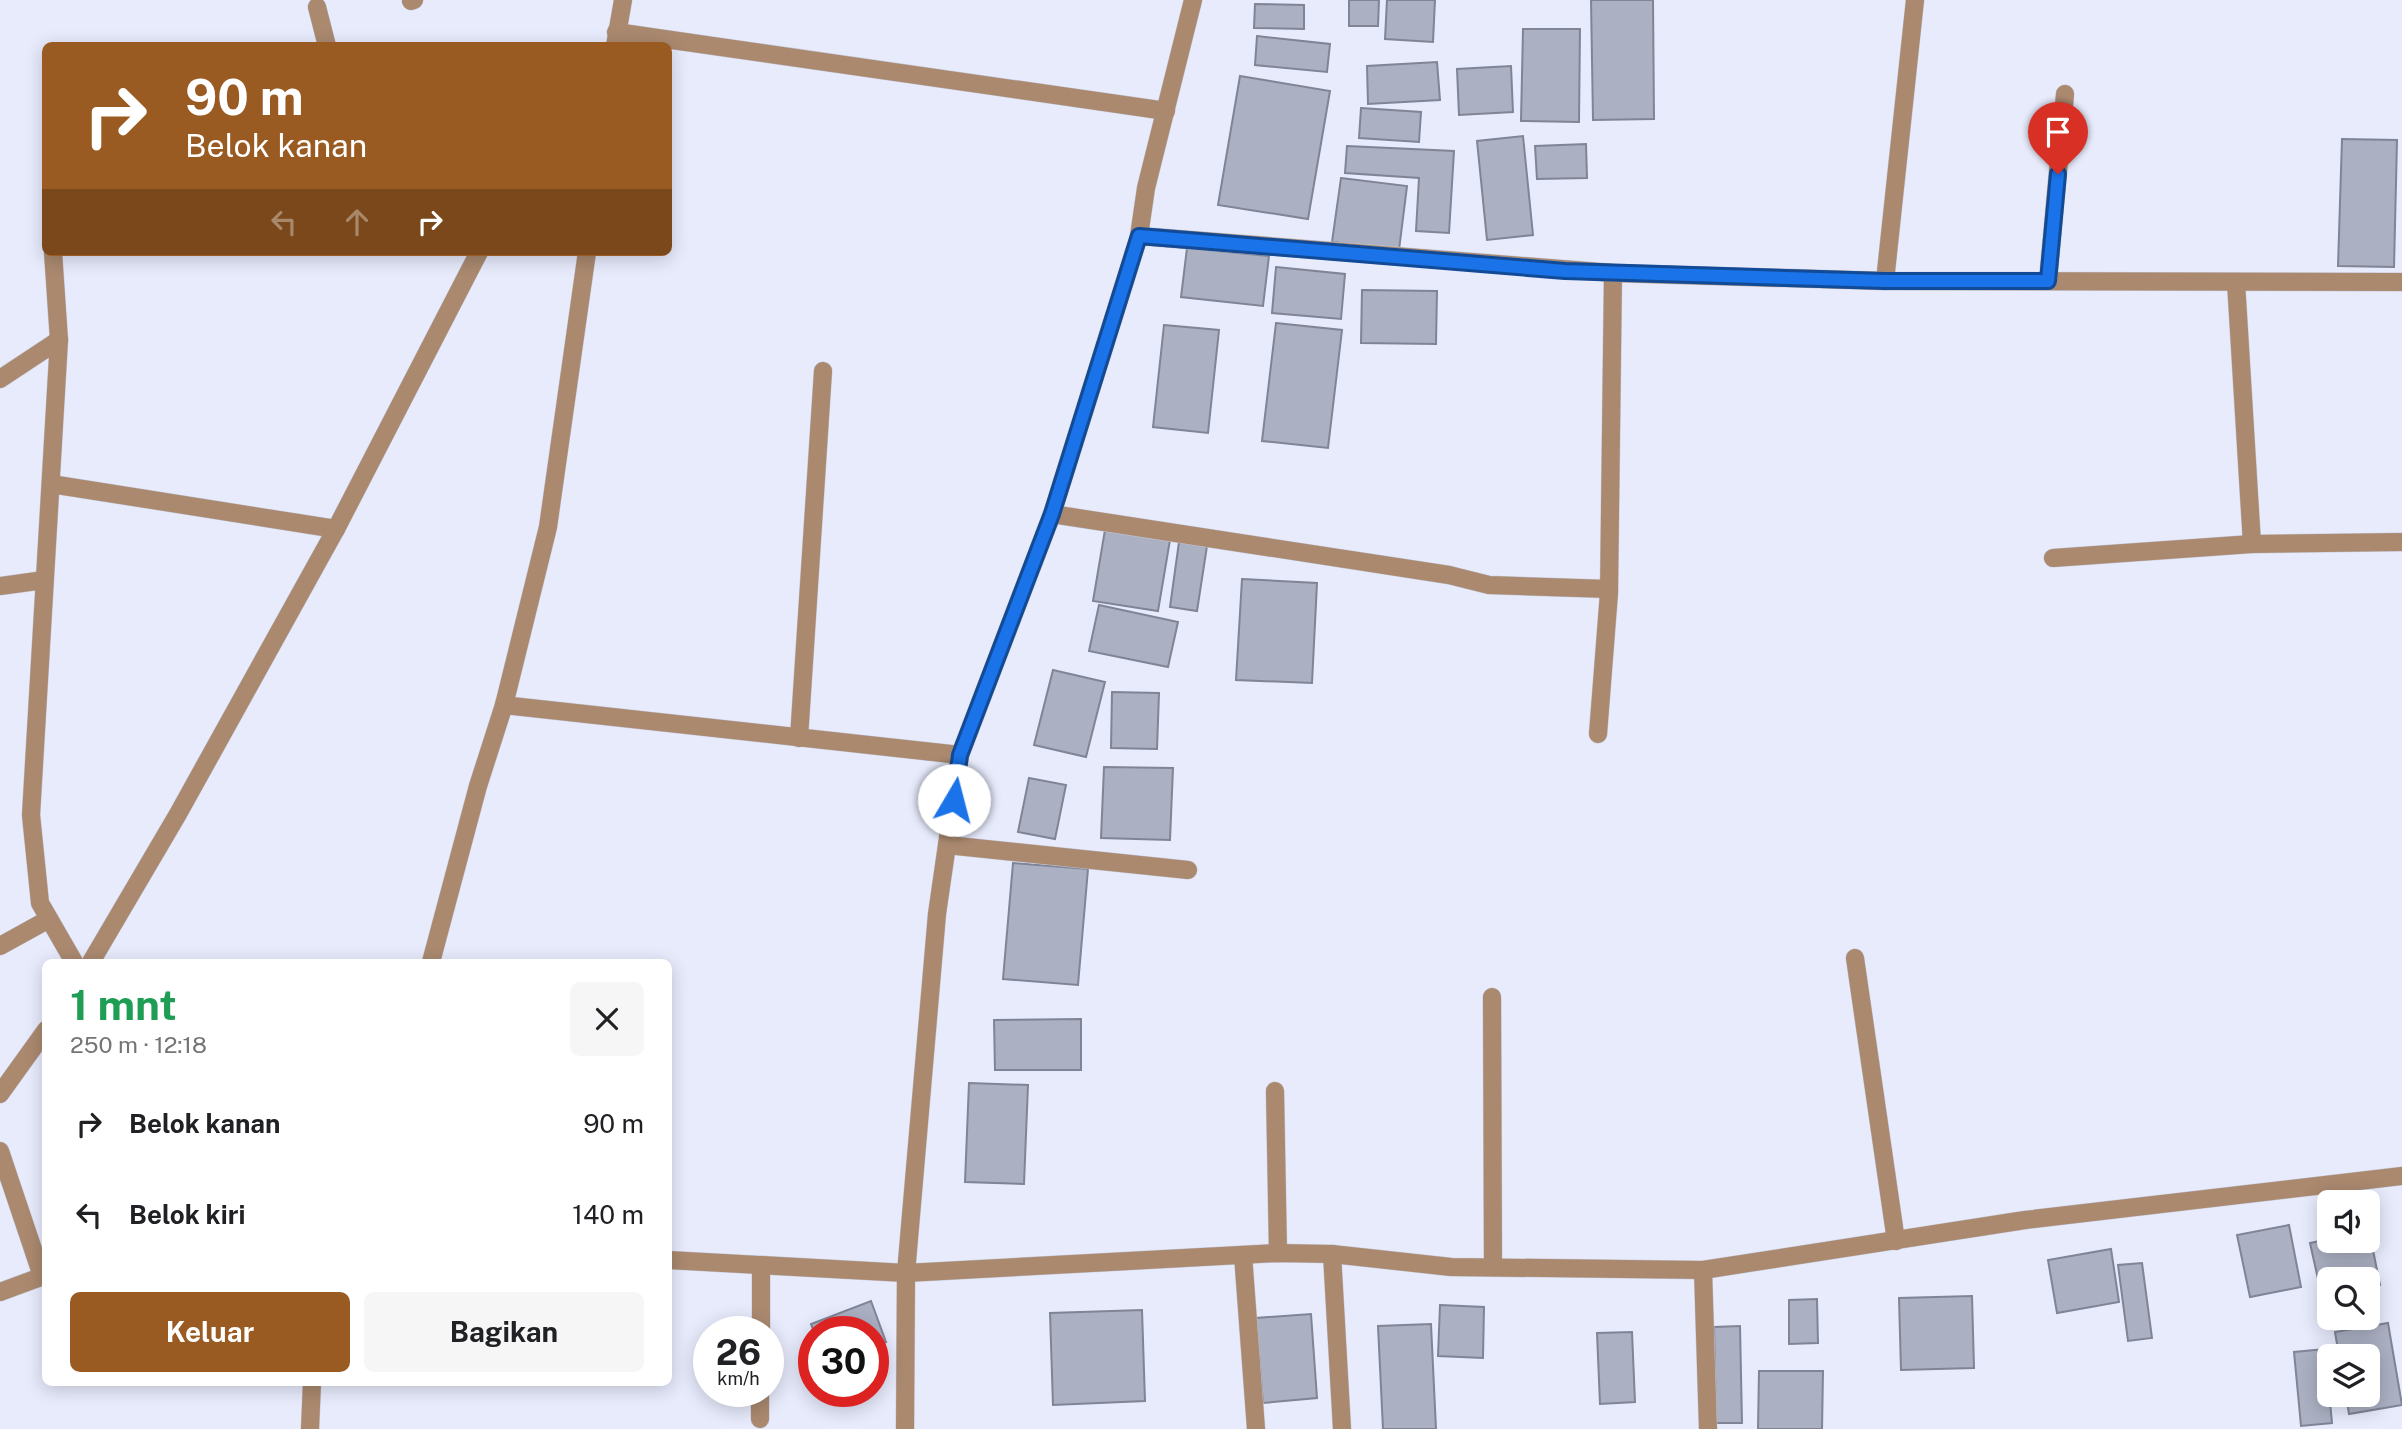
<!DOCTYPE html>
<html lang="id">
<meta charset="utf-8">
<style>
:root{--surface:#fff;--page:#f6f6f6;--text:#202124;--muted:#757577;--accent:#995b21}
body{margin:0;font-family:"Public Sans",sans-serif;background:var(--page);color:var(--text);height:100vh;display:flex;flex-direction:column;font-size:26px;white-space:nowrap}
*{box-sizing:border-box;margin:0}
p{font-size:23px;color:var(--muted)}
.icon{flex:none;width:38px;height:38px;fill:none;stroke:currentColor;stroke-width:2;stroke-linecap:round;stroke-linejoin:round}
.map{position:relative;flex:1;overflow:hidden}
.drawer{position:absolute;left:42px;top:959px;width:630px;height:427px;display:flex;flex-direction:column;background:var(--surface);border-radius:10px;box-shadow:0 4px 18px #0003}
.drawer>*{flex:none}
.top-card{position:absolute;left:42px;top:42px;width:630px;height:214px;border-radius:10px;box-shadow:0 4px 18px #0003;background:#995b21;color:#fff;overflow:hidden}
.buttons{position:absolute;left:2317px;top:1190px;display:grid;gap:14px}
.buttons a{display:grid;place-items:center;width:63px;height:63px;border-radius:10px;background:var(--surface);box-shadow:0 4px 18px #0003;font-size:35px}
.speed{position:absolute;left:693px;top:1316px;display:flex;gap:14px;font-size:35px;font-weight:700;text-align:center}
.speed>*{display:grid;place-content:center;width:91px;height:91px;border-radius:50%;background:var(--surface);box-shadow:0 4px 18px #0003;line-height:1}
.speed small{font-size:18px;font-weight:400}
.speed .limit{border:10px solid #d22;background:#fff;color:#111}
.pin{position:absolute;display:grid;place-items:center;width:60px;height:60px;color:#fff;margin:-72px -30px;border-radius:50% 50% 50% 0;rotate:-45deg;box-shadow:0 0 7px #0007}
.pin .icon{rotate:45deg}
.me{position:absolute;width:77px;margin:-38px;rotate:8deg;stroke-linejoin:round;filter:drop-shadow(0 0 5px #0008)}
.turn{display:flex;align-items:center;gap:24px;height:147px;padding:0 28px;font-size:32px}
.turn .icon{width:91px;height:91px;stroke-width:2.5}
.turn b{display:block;font-size:49px;line-height:60px}
.lanes{display:flex;align-items:center;height:66px;padding:0 28px;background:#0003;justify-content:center;gap:35px;direction:ltr}
.lanes .off{opacity:.35}
.round{display:grid;place-items:center;flex:none;width:74px;height:74px;border-radius:10px;background:var(--page)}
.headline{display:flex;align-items:center;justify-content:space-between;height:119px;padding:0 28px}
h1{font-size:42px;font-weight:700;line-height:52px;color:#1e9e55}
.primary-button{display:flex;gap:14px;margin-top:auto;padding:14px 28px}
.primary-button a{flex:1;height:80px;border-radius:10px;background:var(--accent);color:#fff;font-size:28px;font-weight:700;line-height:80px;text-align:center}
.primary-button a+a{background:var(--page);color:var(--text)}
ul{padding:0;list-style:none}
li{display:flex;align-items:center;gap:21px;height:91px;padding:0 28px}
li div{flex:1}
li b{display:block;font-size:26px}
li em{font-style:normal}
.map>svg:first-child{display:block}
.building{fill:#abb0c3;stroke:#7f8497;stroke-width:2}
.lines{fill:none;stroke-linecap:round;stroke-linejoin:round}
.minor-casing{stroke:#c6c9d9;stroke-width:19}
.minor{stroke:#aa896f;stroke-width:18}
.route-casing{stroke:#114b97;stroke-width:18}
.route{stroke:#1a73e8;stroke-width:12}
</style>
<div class="map">
<svg width="2402" height="1429" viewBox="0 0 2402 1429">
<rect width="100%" height="100%" fill="#e7ebfc"/>
<g class="building">
<polygon points="1349,0 1379,0 1378,26 1349,26"/>
<polygon points="1387,0 1435,0 1433,42 1385,39"/>
<polygon points="1591,0 1653,0 1654,119 1593,120"/>
<polygon points="1255,4 1304,5 1304,29 1254,28"/>
<polygon points="1523,29 1580,29 1579,122 1521,121"/>
<polygon points="1257,36 1330,44 1327,72 1255,65"/>
<polygon points="1437,62 1440,100 1368,104 1367,66"/>
<polygon points="1511,66 1513,112 1459,115 1457,69"/>
<polygon points="1240,76 1330,91 1308,219 1218,205"/>
<polygon points="1361,108 1421,112 1419,142 1359,138"/>
<polygon points="1523,136 1533,235 1487,240 1477,141"/>
<polygon points="2342,139 2397,140 2394,267 2338,266"/>
<polygon points="1586,144 1587,178 1537,179 1535,146"/>
<polygon points="1347,146 1454,151 1449,233 1416,231 1419,178 1345,173"/>
<polygon points="1341,178 1407,186 1399,250 1332,242"/>
<polygon points="1187,248 1269,256 1263,306 1181,297"/>
<polygon points="1276,267 1345,274 1341,319 1272,313"/>
<polygon points="1362,290 1437,291 1436,344 1361,343"/>
<polygon points="1276,323 1342,330 1328,448 1262,441"/>
<polygon points="1164,325 1219,330 1208,433 1153,427"/>
<polygon points="1105,530 1170,540 1158,611 1093,601"/>
<polygon points="1179,542 1207,546 1197,611 1170,607"/>
<polygon points="1242,579 1317,583 1312,683 1236,680"/>
<polygon points="1099,605 1178,622 1168,667 1089,651"/>
<polygon points="1053,670 1105,682 1086,757 1034,745"/>
<polygon points="1112,692 1159,693 1157,749 1111,748"/>
<polygon points="1104,767 1173,768 1170,840 1101,838"/>
<polygon points="1029,778 1066,785 1055,839 1018,832"/>
<polygon points="1013,863 1088,869 1078,985 1003,979"/>
<polygon points="1081,1019 1081,1070 995,1070 994,1020"/>
<polygon points="969,1083 1028,1085 1024,1184 965,1182"/>
<polygon points="2289,1225 2301,1287 2250,1297 2237,1235"/>
<polygon points="2369,1230 2380,1285 2368,1287 2368,1279 2329,1279 2329,1296 2322,1297 2310,1243 2329,1239 2329,1241 2368,1241"/>
<polygon points="2111,1249 2119,1302 2057,1313 2048,1260"/>
<polygon points="2142,1263 2152,1338 2128,1341 2118,1265"/>
<polygon points="1972,1296 1974,1368 1901,1370 1899,1298"/>
<polygon points="1817,1299 1818,1343 1789,1344 1789,1300"/>
<polygon points="871,1301 886,1342 873,1346 873,1332 814,1332 811,1324"/>
<polygon points="1440,1305 1484,1307 1483,1358 1438,1356"/>
<polygon points="1142,1310 1145,1401 1053,1405 1050,1313"/>
<polygon points="1311,1314 1317,1398 1263,1403 1256,1318"/>
<polygon points="2388,1323 2402,1405 2349,1414 2346,1395 2368,1395 2368,1356 2339,1356 2335,1332"/>
<polygon points="1431,1324 1436,1429 1383,1429 1378,1326"/>
<polygon points="1740,1326 1742,1423 1716,1423 1714,1327"/>
<polygon points="1632,1332 1635,1402 1600,1404 1597,1333"/>
<polygon points="2325,1349 2332,1423 2301,1426 2294,1352"/>
<polygon points="1759,1371 1823,1371 1822,1429 1758,1429"/>
</g>
<g class="lines">
<g class="minor-casing">
<g id="minor">
<polyline points="411,1 414,0"/>
<polyline points="317,7 327,46"/>
<polyline points="616,32 1166,111"/>
<polyline points="615,46 623,0"/>
<polyline points="1139,236 1613,273 1885,281 2402,282"/>
<polyline points="53,252 59,340 31,815 40,903 74,962"/>
<polyline points="1885,281 1915,0"/>
<polyline points="2048,281 2065,94"/>
<polyline points="2236,282 2252,544"/>
<polyline points="0,379 59,340"/>
<polyline points="51,484 336,529"/>
<polyline points="1052,514 1449,575 1489,585 1609,589"/>
<polyline points="2053,558 2252,544 2402,542"/>
<polyline points="0,586 44,580"/>
<polyline points="504,705 960,755"/>
<polyline points="1598,734 1609,593 1613,273"/>
<polyline points="799,738 823,371"/>
<polyline points="947,845 1188,870"/>
<polyline points="0,946 49,919"/>
<polyline points="1855,958 1896,1241"/>
<polyline points="91,962 178,814 336,529 479,252"/>
<polyline points="431,962 478,786 504,705 548,527 587,252"/>
<polyline points="1492,997 1493,1267"/>
<polyline points="1275,1091 1278,1253"/>
<polyline points="0,1094 46,1030"/>
<polyline points="0,1151 42,1276"/>
<polyline points="1332,1254 1342,1429"/>
<polyline points="1243,1255 1256,1429"/>
<polyline points="668,1260 906,1273 1278,1253 1332,1254 1451,1267 1703,1270 2025,1220 2402,1176"/>
<polyline points="1703,1270 1708,1429"/>
<polyline points="0,1292 46,1275"/>
<polyline points="761,1332 761,1265"/>
<polyline points="760,1419 760,1391"/>
<polyline points="310,1429 312,1382"/>
<polyline points="905,1429 906,1273 937,914 960,755 1052,514 1139,236 1146,188 1193,0"/>
</g>
</g>
<use href="#minor" class="minor"/>
</g>
<g class="lines">
<g class="route-casing">
<polyline id="route" points="954,800 960,755 1052,514 1139,236 1565,271 1885,281 2048,281 2058,174"/>
</g>
<use href="#route" class="route"/>
</g>
</svg>
<div class="buttons">
<a><svg class="icon" aria-label="sound" viewBox="0 0 24 24"><path d="M4 9h4l5-4v14l-5-4H4zM17 9q2 3 0 6"/></svg></a>
<a><svg class="icon" aria-label="search" viewBox="0 0 24 24"><circle cx="10" cy="10" r="6"/><path d="M15 15l6 6"/></svg></a>
<a><svg class="icon" aria-label="layers" viewBox="0 0 24 24"><path d="M12 4l9 5-9 5-9-5zM3 14l9 5 9-5"/></svg></a>
</div>
<div class="speed"><div>26<small>km/h</small></div><div class="limit">30</div></div>
<div class="pin" style="left:2058px;top:174px;background:#d93025"><svg class="icon" aria-label="arrive" viewBox="0 0 24 24"><path d="M6 21V4h12l-3 4 3 4H6"/></svg></div>
<svg class="me" style="left:954px;top:800px" viewBox="-20 -20 40 40"><circle r="19" fill="#fff"/><path d="M0-13L10 11 0 6-10 11z" fill="#1a73e8"/></svg>
<div class="top-card">
<div class="turn"><svg class="icon" aria-label="right" viewBox="0 0 24 24"><path d="M7 20v-9h11M14 6l5 5-5 5"/></svg><div><b>90 m</b>Belok kanan</div></div>
<div class="lanes"><svg class="icon off" aria-label="left" viewBox="0 0 24 24"><path d="M17 20v-9H6M10 6l-5 5 5 5"/></svg><svg class="icon off" aria-label="ahead" viewBox="0 0 24 24"><path d="M12 20V5M6 11l6-6 6 6"/></svg><svg class="icon" aria-label="right" viewBox="0 0 24 24"><path d="M7 20v-9h11M14 6l5 5-5 5"/></svg></div>
</div>
<section class="drawer">
<div class="headline"><div><h1>1 mnt</h1><p>250 m · 12:18</p></div><a class="round"><svg class="icon" aria-label="close" viewBox="0 0 24 24"><path d="M6 6l12 12M18 6L6 18"/></svg></a></div>
<ul>
<li><svg class="icon" aria-label="right" viewBox="0 0 24 24"><path d="M7 20v-9h11M14 6l5 5-5 5"/></svg><div><b>Belok kanan</b></div><em>90 m</em></li>
<li><svg class="icon" aria-label="left" viewBox="0 0 24 24"><path d="M17 20v-9H6M10 6l-5 5 5 5"/></svg><div><b>Belok kiri</b></div><em>140 m</em></li>
</ul>
<div class="primary-button"><a>Keluar</a><a>Bagikan</a></div>
</section>
</div>
